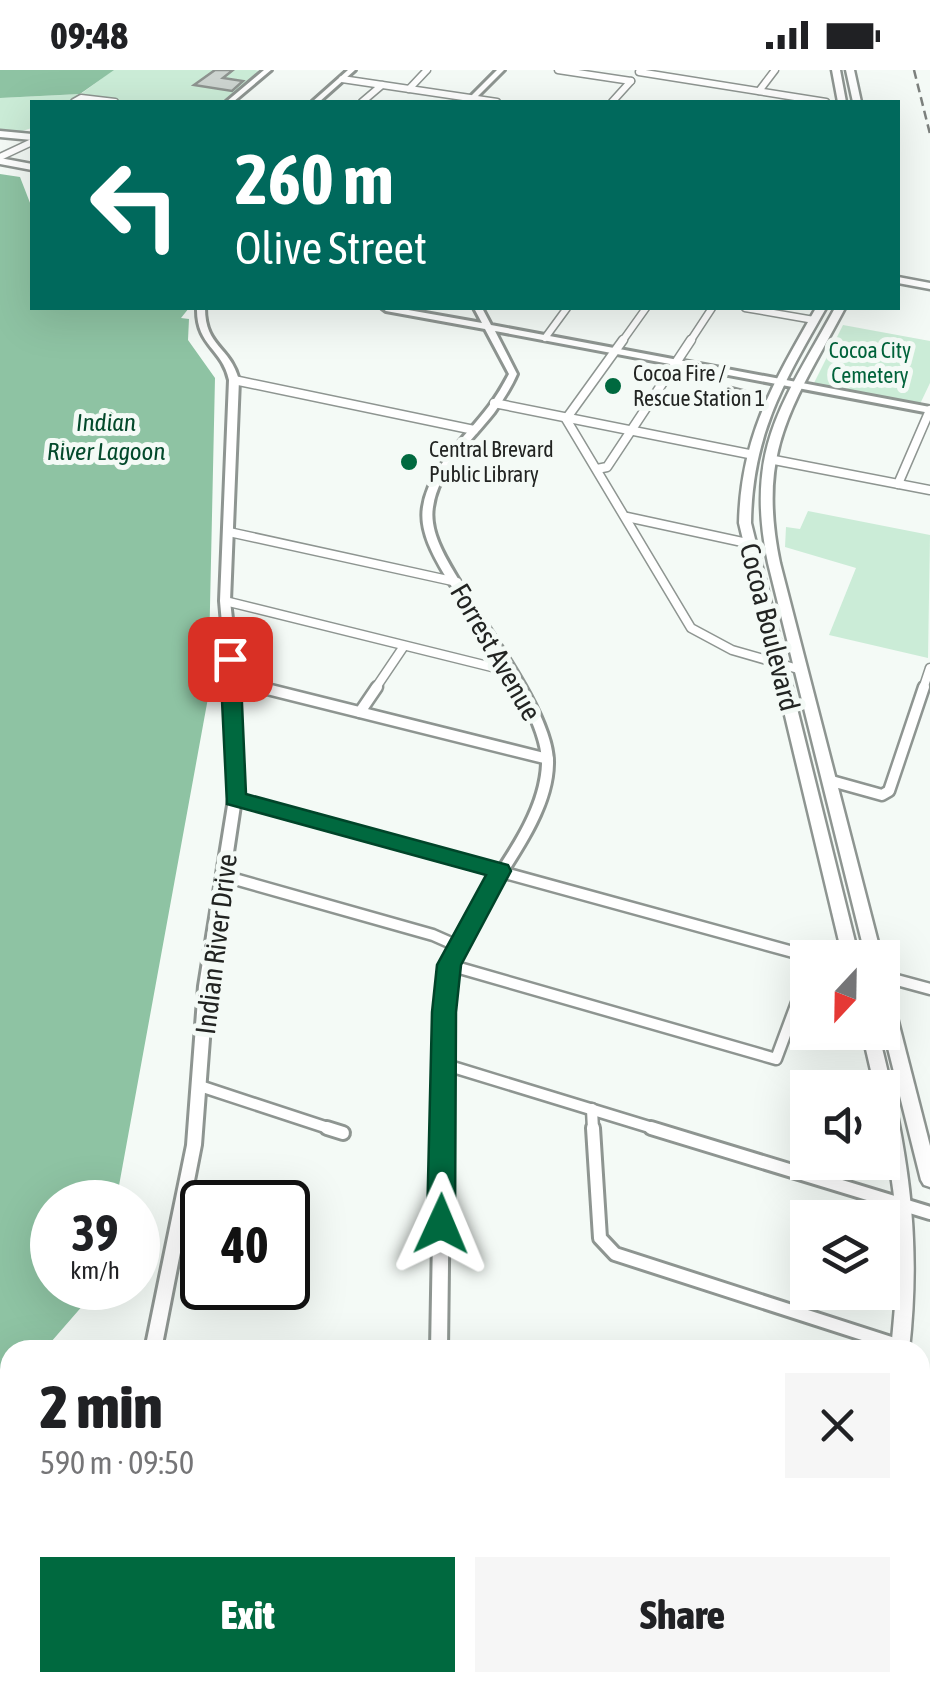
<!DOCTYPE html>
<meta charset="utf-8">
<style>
:root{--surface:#fff;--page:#f6f6f6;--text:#202124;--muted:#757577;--accent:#00693f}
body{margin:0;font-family:"Asap Condensed",sans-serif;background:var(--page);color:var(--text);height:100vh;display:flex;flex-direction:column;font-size:38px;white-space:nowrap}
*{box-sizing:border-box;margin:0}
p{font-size:32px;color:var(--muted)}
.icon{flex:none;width:55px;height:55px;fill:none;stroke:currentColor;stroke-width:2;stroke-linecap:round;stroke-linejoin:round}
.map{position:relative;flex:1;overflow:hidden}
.panel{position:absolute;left:0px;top:1270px;width:930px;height:352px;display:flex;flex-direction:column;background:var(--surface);border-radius:30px 30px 0 0;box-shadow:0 10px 40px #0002}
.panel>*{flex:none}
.top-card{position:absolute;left:30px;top:30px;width:870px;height:210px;border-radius:0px;box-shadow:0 10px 40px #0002;background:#00695c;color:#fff;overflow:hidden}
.needle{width:65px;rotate:202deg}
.buttons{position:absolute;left:790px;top:870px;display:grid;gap:20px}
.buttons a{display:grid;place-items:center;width:110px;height:110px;border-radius:0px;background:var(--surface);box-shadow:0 10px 40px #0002;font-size:50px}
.speed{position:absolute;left:30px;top:1110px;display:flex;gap:20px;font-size:50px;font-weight:700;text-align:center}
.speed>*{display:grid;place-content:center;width:130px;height:130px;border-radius:50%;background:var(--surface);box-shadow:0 10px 40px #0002;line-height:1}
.speed small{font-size:25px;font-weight:400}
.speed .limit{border:5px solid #111;border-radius:15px;background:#fff;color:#111}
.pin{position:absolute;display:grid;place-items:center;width:85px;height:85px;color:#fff;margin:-42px;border-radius:20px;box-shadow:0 5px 15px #0006}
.me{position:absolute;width:110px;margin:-55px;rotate:1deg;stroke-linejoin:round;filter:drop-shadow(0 0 8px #0008)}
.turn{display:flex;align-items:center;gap:35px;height:210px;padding:0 40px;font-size:45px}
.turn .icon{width:130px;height:130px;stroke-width:2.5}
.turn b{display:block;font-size:70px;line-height:85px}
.round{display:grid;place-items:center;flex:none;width:105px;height:105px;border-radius:0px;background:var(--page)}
.summary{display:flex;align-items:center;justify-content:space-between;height:170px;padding:0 40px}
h1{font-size:60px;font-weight:800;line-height:75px}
.button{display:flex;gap:20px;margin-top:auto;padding:20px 40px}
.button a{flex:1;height:115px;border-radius:0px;background:var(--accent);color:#fff;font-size:40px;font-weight:800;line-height:115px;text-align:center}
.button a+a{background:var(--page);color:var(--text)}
.status{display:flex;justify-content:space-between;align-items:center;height:70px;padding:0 50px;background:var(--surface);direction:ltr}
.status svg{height:28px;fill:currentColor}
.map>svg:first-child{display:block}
.green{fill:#cbecd7}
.water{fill:#8ec3a3}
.building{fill:#cdd4d0;stroke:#8e9490;stroke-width:2.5}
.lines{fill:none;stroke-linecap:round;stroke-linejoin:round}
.minor-far3-casing{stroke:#8e9591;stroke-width:9}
.minor-far2-casing{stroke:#8e9591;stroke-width:11}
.minor-far1-casing{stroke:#8e9591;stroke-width:15}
.minor-casing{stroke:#8e9591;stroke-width:18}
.tertiary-casing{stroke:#8e9591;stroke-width:6}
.primary-casing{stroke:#8e9591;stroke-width:5}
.minor-far3{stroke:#fff;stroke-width:6}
.minor-far2{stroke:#fff;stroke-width:8}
.minor-far1{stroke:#fff;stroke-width:10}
.minor{stroke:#fff;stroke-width:12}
.tertiary{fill:#fff;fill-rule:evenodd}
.primary{fill:#fff;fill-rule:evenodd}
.rail{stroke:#7c807d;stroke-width:2.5;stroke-dasharray:9 5;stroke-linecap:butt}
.route{fill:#00693f;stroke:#004429;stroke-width:2.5}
.poi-dot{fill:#00693f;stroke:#f4faf6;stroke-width:4}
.labels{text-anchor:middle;stroke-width:10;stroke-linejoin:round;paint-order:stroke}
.far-park-label{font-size:22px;fill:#01633b;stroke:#f4faf6}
.far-poi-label{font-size:22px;fill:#222422;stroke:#f4faf6;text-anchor:start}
.far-water-label{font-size:25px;font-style:italic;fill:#03492b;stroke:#f4faf6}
.street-label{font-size:28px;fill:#222422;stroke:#f4faf6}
</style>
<div class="status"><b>09:48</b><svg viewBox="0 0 49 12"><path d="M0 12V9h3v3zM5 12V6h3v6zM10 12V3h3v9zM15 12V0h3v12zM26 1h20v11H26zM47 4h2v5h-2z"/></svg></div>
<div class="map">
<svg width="930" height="1621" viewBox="0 0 930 1621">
<rect width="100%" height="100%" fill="#f4faf6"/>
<g class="green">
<polygon points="113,0 255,0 260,1 222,32 124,32 80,25 69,32 32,32 32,58 19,62 0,60 0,28 81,24"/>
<polygon points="843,255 930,271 930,313 920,334 814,313"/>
<polygon points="808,441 930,465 928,588 829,565 856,498 785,477 786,457 800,459"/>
</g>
<g class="water">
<polygon points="0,0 114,0 80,24 0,28"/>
<polygon points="0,104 20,107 32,138 32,238 189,238 181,248 189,249 188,270 215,308 208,628 116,1132 52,1132 52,1218 98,1218 44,1280 10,1280 10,1612 37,1613 34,1621 0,1621"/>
</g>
<g class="building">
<polygon points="215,0 233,0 223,8 243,11 232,21 194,15"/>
<polygon points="731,317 747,321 751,329 739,335 719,330 718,322"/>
</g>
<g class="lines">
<g class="minor-far3-casing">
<g id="minor-far3">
<polyline points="558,0 631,11"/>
<polyline points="639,2 826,32"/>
<polyline points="342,9 497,32"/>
<polyline points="409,19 427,0"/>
<polyline points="759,21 775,0"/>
<polyline points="74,32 81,28 115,32"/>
<polyline points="362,32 382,15"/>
<polyline points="612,32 631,11"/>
<polyline points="0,87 32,72"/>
<polyline points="745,238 814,250"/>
<polyline points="545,268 567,238"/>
<polyline points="621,273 646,238"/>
<polyline points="689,273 712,238"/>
</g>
</g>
<g class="minor-far2-casing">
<g id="minor-far2">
<polyline points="623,270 566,349 691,558 732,580 798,599"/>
<polyline points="234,310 474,360"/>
<polyline points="494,333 749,384"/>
<polyline points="769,389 930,420"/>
<polyline points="597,399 607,397 691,270"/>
<polyline points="898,414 930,340"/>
<polyline points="627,447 747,473"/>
<polyline points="229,462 457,512"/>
<polyline points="225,531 508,601"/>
<polyline points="233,610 269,619"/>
<polyline points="375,619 404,576"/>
<polyline points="923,619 930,598"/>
</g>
</g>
<g class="minor-far1-casing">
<g id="minor-far1">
<polyline points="259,617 548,689"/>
<polyline points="360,642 377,617"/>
<polyline points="828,710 882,725 889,721 924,617"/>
<polyline points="235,729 815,888"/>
<polyline points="224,806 433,865 458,876"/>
<polyline points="449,895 776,989 808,903"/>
<polyline points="882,906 930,919"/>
<polyline points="443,994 659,1060"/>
<polyline points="200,1016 334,1060"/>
<polyline points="592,1039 593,1060"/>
</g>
</g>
<g class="minor-casing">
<g id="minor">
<polyline points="327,1058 343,1063"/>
<polyline points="593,1058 600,1168 615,1184 900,1276"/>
<polyline points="651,1058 930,1143"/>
</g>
</g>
<g class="tertiary-casing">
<g id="tertiary">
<polygon points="264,0 271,0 233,32 226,32"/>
<polygon points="348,0 355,0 319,32 312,32"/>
<polygon points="497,0 504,0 472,32 465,32"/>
<path d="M197 238H205C205 277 230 276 239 310L230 531 239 610 241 729 213 916 201 1075 161 1280H145L187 1075 199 916 229 729 227 610 220 531 229 310C222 278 196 276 197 238Z"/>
<path d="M382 238H397L482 253 474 238H482L491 255 930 337V343L495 261 517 304C511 318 503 330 494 343 472 371 438 400 433 437 429 461 445 487 457 507 483 552 555 645 553 694 552 762 476 831 455 897 451 911 451 927 451 942L447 1280H431L437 942C438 927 437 911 442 897 464 829 539 765 542 694 544 645 472 552 446 507 434 487 419 461 423 437 429 397 466 367 489 336 497 326 503 315 509 304L485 259 386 241Z"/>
<polygon points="107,1612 125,1612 123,1621 105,1621"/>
<polygon points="436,1612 454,1612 455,1621 437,1621"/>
</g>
</g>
<g class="primary-casing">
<g id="primary">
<polygon points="832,0 840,0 846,32 838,32"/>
<polygon points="846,0 854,0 861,32 853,32"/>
<polygon points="0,61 32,64 32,70 0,67"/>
<polygon points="0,88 32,94 32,100 0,94"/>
<polygon points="898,207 930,213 930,219 898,213"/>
<path d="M816 238H826C784 312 752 365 751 453L859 888H843L739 453C741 365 774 312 816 238Z"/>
<path d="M835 238H845C794 334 756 379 780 493L882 888H866L768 493C744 378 783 333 835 238Z"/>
<polygon points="882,914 890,920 930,1076 930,1117 924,1115 921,1110 882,954"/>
<path d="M862 962H878C907 1076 922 1163 909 1280H891C895 1239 899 1198 897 1156 894 1109 882 1064 882 1018H875Z"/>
<polygon points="930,1303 930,1364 927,1371 920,1374 920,1314 923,1306"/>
<polygon points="745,1612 769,1612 765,1621 741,1621"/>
<polygon points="776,1612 820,1612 816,1621 772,1621"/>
</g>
</g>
<use href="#minor-far3" class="minor-far3"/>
<use href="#minor-far2" class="minor-far2"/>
<use href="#minor-far1" class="minor-far1"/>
<use href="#minor" class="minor"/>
<use href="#tertiary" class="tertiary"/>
<use href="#primary" class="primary"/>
<polyline class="rail" points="914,0 930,64"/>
</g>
<polygon class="route" points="230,583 240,589 246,724 508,795 511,801 461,895 456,942 455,1154 451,1162 441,1166 431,1162 427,1154 432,942 437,895 486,805 227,734 220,589"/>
<g class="poi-dot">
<circle cx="613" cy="316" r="10"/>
<circle cx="409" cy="392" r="10"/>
</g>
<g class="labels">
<g class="far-park-label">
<text x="870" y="288">Cocoa City<tspan x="870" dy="25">Cemetery</tspan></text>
</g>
<g class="far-poi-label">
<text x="633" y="311">Cocoa Fire /<tspan x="633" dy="25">Rescue Station 1</tspan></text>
<text x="429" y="387">Central Brevard<tspan x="429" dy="25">Public Library</tspan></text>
</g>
<g class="far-water-label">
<text x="106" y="361">Indian<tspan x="106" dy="29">River Lagoon</tspan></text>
</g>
<g class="street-label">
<text transform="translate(770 557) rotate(76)" y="10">Cocoa Boulevard</text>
<text transform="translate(496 582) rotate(60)" y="10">Forrest Avenue</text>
<text transform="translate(216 874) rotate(-83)" y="10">Indian River Drive</text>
</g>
</g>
</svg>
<div class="buttons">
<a><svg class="needle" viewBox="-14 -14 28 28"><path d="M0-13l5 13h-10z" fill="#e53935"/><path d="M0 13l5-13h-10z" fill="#757577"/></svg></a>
<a><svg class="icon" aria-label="sound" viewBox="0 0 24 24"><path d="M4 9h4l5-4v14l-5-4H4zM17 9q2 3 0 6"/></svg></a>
<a><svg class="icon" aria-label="layers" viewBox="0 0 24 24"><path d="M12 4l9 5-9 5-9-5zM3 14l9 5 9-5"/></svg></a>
</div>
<div class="speed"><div>39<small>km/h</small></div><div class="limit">40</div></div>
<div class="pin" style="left:230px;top:589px;background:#d93025"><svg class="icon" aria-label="arrive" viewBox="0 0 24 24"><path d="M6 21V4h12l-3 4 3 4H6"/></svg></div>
<svg class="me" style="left:441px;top:1154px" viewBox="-20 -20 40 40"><path d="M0-17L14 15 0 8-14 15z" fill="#00693f" stroke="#fff" stroke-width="4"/></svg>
<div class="top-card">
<div class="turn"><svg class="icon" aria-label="left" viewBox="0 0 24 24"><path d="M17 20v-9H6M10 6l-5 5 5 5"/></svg><div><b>260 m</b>Olive Street</div></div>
</div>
<section class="panel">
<div class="summary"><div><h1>2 min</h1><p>590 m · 09:50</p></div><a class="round"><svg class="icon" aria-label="close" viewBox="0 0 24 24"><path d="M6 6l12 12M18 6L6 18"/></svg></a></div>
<div class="button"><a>Exit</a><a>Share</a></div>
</section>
</div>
